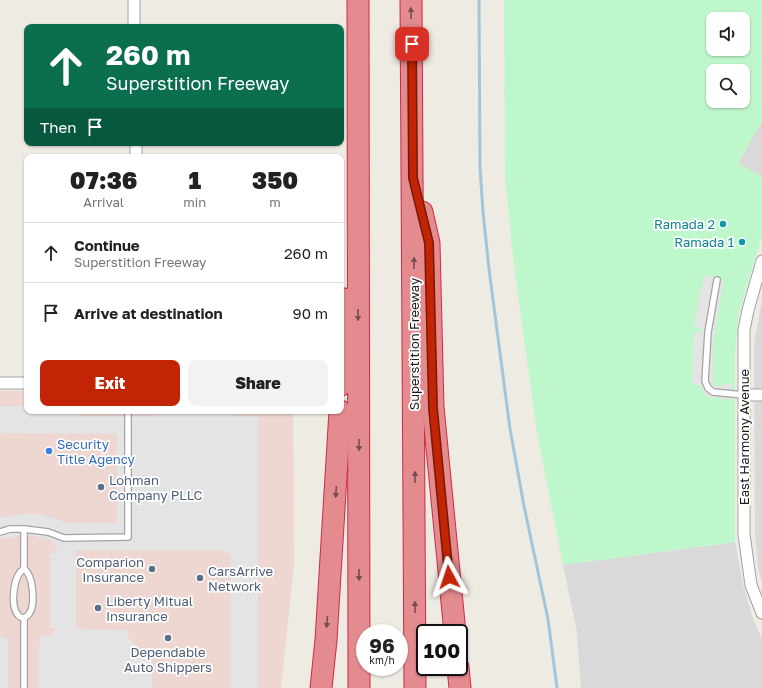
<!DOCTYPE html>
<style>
:root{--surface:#fff;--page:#f2f2f2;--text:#222;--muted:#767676;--line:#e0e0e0;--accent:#c22406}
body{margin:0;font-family:"Golos Text",sans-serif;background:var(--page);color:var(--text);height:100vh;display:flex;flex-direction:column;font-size:15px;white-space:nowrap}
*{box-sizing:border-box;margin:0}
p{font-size:13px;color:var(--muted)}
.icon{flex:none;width:22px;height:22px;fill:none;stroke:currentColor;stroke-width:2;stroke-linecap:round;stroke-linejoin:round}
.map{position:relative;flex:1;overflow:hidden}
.details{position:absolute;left:24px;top:154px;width:320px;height:260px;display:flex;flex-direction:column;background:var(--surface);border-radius:8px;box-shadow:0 1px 3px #0004}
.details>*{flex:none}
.top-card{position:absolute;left:24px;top:24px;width:320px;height:122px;border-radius:8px;box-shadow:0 1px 3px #0004;background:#0b6e4f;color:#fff;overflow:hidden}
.buttons{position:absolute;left:706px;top:12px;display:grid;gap:8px}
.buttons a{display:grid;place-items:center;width:44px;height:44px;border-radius:8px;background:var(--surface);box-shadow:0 1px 3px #0004;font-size:20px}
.speed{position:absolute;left:356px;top:624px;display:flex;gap:8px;font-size:20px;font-weight:700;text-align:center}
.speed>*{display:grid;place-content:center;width:52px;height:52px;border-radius:50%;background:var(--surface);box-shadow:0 1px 3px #0004;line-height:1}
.speed small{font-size:10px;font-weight:400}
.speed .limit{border:2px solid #111;border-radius:6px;background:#fff;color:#111}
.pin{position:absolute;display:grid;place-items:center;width:34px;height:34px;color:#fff;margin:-17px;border-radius:8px;box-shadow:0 2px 6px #0006}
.me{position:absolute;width:44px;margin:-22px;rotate:355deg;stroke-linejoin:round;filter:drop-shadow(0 0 3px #0008)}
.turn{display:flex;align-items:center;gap:14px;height:84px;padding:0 16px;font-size:18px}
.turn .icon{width:52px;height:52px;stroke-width:2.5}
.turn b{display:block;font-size:28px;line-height:34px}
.then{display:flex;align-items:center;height:38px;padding:0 16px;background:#0003;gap:8px;font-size:15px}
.eta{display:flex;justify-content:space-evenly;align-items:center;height:68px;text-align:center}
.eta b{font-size:24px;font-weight:800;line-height:28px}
.cta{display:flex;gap:8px;margin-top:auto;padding:8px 16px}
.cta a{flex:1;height:46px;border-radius:8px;background:var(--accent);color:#fff;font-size:16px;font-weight:800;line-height:46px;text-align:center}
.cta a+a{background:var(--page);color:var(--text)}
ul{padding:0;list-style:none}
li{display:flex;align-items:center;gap:12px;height:60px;padding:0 16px;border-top:1px solid var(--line)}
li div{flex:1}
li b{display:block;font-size:15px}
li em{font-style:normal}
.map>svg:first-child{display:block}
.residential{fill:#dad9d9}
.commercial{fill:#eed7d1}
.park{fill:#bff7cc;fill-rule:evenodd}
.parking{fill:#e4e4e4}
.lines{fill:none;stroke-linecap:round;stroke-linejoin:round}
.stream{stroke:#a3c5da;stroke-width:3}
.lane-casing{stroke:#a3a3a3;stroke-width:8}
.street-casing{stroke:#a3a3a3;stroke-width:13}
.highway-casing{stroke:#d12948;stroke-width:23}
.lane{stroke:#fff;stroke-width:5.5}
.street{stroke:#fff;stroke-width:11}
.highway{stroke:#e38b8e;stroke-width:21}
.oneway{fill:#764e4f}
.route-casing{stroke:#7e1704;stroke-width:10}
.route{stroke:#c22406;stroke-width:7}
.culture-dot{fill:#0f9aa8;stroke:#fff;stroke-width:1.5}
.shop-dot{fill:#3f7fe0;stroke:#fff;stroke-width:1.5}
.service-dot{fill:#5c6f8a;stroke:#fff;stroke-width:1.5}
.labels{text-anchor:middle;stroke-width:3.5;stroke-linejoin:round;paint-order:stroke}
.culture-label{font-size:13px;fill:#0d838f;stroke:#fff;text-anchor:end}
.street-label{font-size:13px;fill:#1c1c1c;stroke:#fff}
.shop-label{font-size:13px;fill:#366cbe;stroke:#fff;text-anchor:start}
.service-label{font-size:13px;fill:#4e5e75;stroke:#fff;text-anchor:start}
</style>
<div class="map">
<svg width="762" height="688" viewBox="0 0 762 688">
<rect width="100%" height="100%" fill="#edebe2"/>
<g class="residential">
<polygon points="762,121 762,177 738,163"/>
<polygon points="762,299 762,582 758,568 755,532 754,344"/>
<polygon points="735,542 743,585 753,619 762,639 762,688 581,688 577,632 563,565"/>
</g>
<polygon class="commercial" points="0,391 27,391 27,411 293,411 294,564 281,688 0,688"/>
<path class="park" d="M504 0H762V121L738 163 762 177V238L756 255 739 312 735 353V542L563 565 537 433 513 258 505 176ZM713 19H743V49H713ZM713 71H743V101H713Z"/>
<g class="parking">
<polygon points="704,275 724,280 716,324 713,343 713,384 714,386 721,386 732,383 732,400 709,397 704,394 700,385 692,384 694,332 702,332 703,330 702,328 694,327 698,303"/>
<polygon points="0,406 27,406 27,411 80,411 81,416 155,416 155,411 234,411 234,416 258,416 258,688 231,688 231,555 223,550 76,550 76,629 128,630 128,638 137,645 142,653 152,652 152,688 39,688 39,648 41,637 49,636 56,630 56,628 50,628 50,553 56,553 57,549 50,540 34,536 24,535 0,539 0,518 13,515 31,514 40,514 68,523 117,523 117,434 0,433"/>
<polygon points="0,637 6,637 8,643 8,688 0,688"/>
</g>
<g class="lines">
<polyline class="stream" points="479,0 480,167 483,212 489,269 510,429 524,506 548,619 557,688"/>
<g class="lane-casing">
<g id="lane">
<polyline points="717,280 708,332 705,381 708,388 713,392 744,395"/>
<polyline points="0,532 10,529 24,529 48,532 64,538 128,537 128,411"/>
<path d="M24 569C33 575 36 605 29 614 28 616 25 617 24 618 22 618 19 616 18 615 10 606 13 575 24 569Z"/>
<polyline points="24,569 24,529"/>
<polyline points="24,618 24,688"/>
</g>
</g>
<g class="street-casing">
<g id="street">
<polyline points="134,0 134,27"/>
<polyline points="136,143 136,157"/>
<polyline points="762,261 748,310 744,330 744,534 751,585 762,613"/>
<polyline points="0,383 27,383"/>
<polyline points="744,395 762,395"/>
</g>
</g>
<g class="highway-casing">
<g id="highway">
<polyline points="358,0 359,688"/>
<polyline points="411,0 415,688"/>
<polyline points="422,212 429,243 433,407 455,633"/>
<polyline points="341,385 345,299"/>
<polyline points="458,667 460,688"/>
<polyline points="321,688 326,640 340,411"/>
</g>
</g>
<use href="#lane" class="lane"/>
<use href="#street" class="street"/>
<use href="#highway" class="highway"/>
</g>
<defs><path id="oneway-solid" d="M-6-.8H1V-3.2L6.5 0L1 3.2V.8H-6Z"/></defs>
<g class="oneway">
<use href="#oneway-solid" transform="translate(411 13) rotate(-91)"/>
<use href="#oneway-solid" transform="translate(414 263) rotate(-90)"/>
<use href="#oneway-solid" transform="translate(358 315) rotate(90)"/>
<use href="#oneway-solid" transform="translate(359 445) rotate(90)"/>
<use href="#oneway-solid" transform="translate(415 477) rotate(-90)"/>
<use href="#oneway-solid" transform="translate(336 492) rotate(94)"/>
<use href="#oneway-solid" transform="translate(359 575) rotate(90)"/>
<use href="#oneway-solid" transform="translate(415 607) rotate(-90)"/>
<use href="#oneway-solid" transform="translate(327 622) rotate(94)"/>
</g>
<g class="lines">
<g class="route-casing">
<polyline id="route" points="412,44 413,178 429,243 433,408 449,577"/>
</g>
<use href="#route" class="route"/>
</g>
<g class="culture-dot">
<circle cx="723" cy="224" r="4"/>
<circle cx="742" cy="242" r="4"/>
</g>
<circle class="shop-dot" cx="49" cy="451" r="4"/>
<g class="service-dot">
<circle cx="101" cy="487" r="4"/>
<circle cx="152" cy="569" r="4"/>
<circle cx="200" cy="578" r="4"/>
<circle cx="98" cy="608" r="4"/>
<circle cx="168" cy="638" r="4"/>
</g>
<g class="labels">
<g class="culture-label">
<text x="715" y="229">Ramada 2</text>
<text x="734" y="247">Ramada 1</text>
</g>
<g class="street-label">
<text transform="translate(414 344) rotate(-90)" y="5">Superstition Freeway</text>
<text transform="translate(744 437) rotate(-90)" y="5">East Harmony Avenue</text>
</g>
<g class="shop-label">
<text x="57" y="449">Security<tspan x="57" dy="15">Title Agency</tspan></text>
</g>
<g class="service-label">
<text x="109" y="485">Lohman<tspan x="109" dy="15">Company PLLC</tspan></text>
<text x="144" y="567" text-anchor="end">Comparion<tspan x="144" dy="15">Insurance</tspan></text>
<text x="208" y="576">CarsArrive<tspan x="208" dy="15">Network</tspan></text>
<text x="106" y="606">Liberty Mitual<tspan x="106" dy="15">Insurance</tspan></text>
<text x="168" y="657" text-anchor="middle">Dependable<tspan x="168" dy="15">Auto Shippers</tspan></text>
</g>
</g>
</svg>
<div class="buttons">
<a><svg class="icon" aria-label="sound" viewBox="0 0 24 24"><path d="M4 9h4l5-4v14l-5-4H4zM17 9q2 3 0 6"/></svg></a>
<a><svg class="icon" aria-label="search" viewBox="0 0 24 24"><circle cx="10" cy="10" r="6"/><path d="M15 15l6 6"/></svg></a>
</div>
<div class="speed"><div>96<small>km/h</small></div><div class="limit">100</div></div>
<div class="pin" style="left:412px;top:44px;background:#d93025"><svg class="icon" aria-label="arrive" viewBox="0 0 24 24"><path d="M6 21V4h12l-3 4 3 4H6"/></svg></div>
<svg class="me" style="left:449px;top:577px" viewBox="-20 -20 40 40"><path d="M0-17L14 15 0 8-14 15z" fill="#c22406" stroke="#fff" stroke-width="4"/></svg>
<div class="top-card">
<div class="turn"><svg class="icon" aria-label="ahead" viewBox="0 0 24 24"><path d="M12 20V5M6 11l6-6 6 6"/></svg><div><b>260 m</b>Superstition Freeway</div></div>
<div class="then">Then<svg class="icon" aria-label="arrive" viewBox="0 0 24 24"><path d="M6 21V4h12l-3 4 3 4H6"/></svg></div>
</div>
<section class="details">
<div class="eta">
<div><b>07:36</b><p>Arrival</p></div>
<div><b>1</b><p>min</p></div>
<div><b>350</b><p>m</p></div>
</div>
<ul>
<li><svg class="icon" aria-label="ahead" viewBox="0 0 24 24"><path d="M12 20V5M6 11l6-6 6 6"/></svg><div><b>Continue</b><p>Superstition Freeway</p></div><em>260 m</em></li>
<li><svg class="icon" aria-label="arrive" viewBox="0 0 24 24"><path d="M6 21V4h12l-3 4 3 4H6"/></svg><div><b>Arrive at destination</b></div><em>90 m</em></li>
</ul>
<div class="cta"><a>Exit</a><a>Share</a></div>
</section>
</div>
